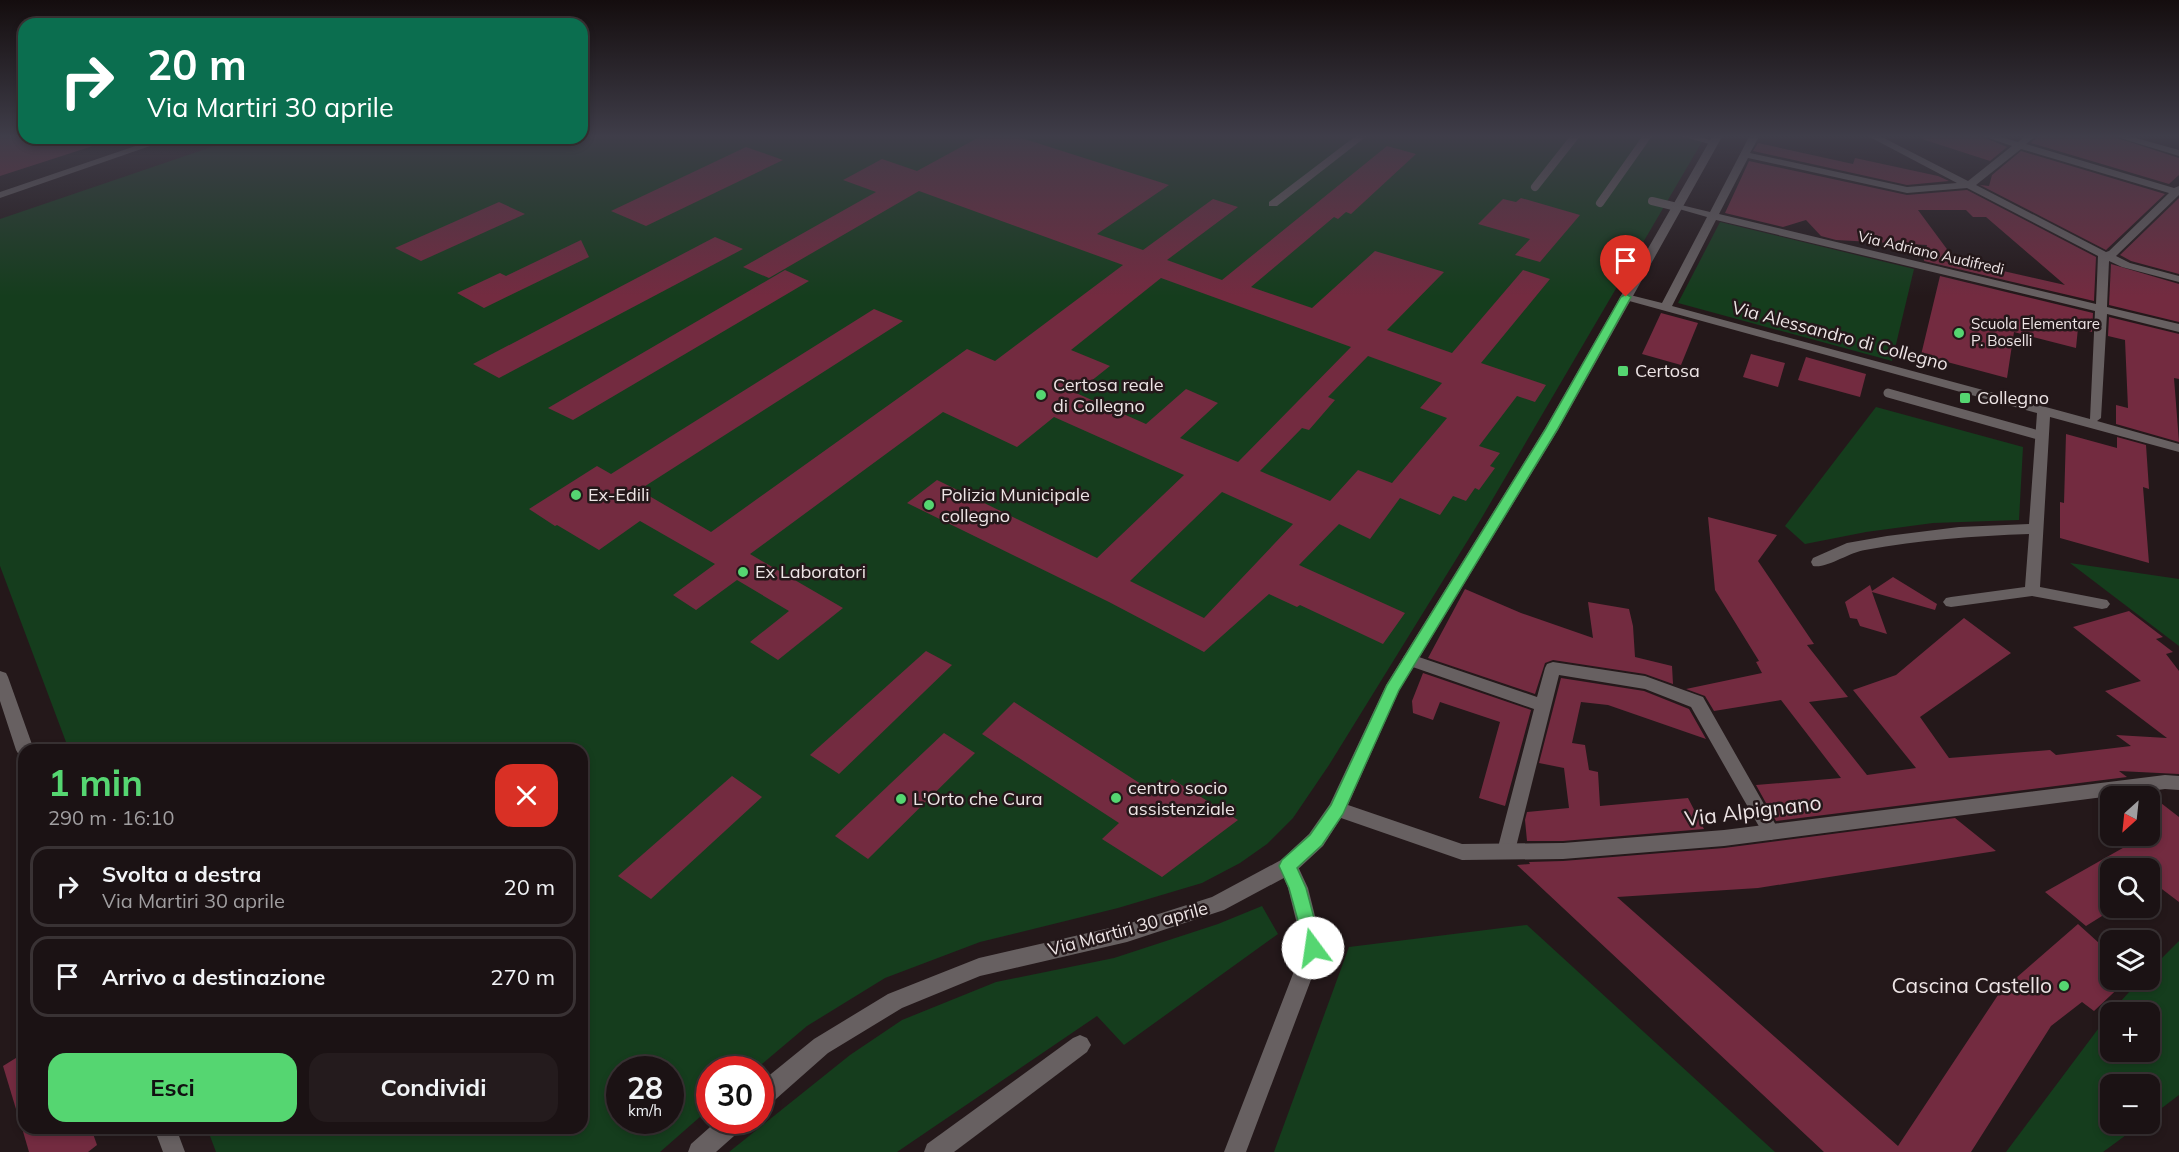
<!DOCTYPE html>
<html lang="it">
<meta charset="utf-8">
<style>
:root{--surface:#1b1214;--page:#241b1d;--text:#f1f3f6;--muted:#a09ea0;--line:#393234;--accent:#55d671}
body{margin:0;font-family:Mulish,sans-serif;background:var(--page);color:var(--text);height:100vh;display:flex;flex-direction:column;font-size:22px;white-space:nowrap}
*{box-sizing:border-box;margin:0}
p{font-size:20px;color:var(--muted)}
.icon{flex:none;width:33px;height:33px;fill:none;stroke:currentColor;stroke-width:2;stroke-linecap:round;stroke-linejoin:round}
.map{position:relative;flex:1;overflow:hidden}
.drawer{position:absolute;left:18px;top:744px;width:570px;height:390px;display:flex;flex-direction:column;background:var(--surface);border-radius:18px;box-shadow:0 3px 9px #0003,0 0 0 2px var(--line)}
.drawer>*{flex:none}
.guide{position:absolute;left:18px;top:18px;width:570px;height:126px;border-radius:18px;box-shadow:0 3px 9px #0003,0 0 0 2px var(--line);background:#0b6e4f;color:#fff;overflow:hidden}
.needle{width:39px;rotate:207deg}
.controls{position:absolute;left:2100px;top:786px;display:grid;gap:12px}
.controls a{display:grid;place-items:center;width:60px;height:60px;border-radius:12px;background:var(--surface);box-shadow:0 3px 9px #0003,0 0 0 2px var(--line);font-size:30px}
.speed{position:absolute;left:606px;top:1056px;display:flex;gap:12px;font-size:30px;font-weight:700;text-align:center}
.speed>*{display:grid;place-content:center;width:78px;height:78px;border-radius:50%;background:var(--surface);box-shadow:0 3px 9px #0003,0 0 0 2px var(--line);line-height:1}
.speed small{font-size:15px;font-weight:400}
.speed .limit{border:9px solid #d22;background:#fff;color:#111}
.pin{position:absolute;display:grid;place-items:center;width:51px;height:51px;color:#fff;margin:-62px -26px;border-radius:50% 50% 50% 0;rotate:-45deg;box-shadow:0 0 6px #0007}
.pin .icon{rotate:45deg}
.me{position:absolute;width:66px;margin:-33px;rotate:346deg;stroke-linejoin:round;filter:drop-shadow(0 0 4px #0008)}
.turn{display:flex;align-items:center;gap:21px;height:126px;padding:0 30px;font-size:27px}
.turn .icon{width:78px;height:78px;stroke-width:2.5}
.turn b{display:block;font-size:42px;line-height:51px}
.round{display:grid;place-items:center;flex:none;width:63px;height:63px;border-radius:18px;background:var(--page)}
.summary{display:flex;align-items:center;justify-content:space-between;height:102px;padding:0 30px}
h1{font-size:36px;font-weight:700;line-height:45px;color:var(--accent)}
.button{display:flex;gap:12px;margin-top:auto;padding:12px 30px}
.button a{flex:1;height:69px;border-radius:18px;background:var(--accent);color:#111;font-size:24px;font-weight:700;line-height:69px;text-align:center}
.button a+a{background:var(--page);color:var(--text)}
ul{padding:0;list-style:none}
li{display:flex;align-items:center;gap:18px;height:81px;margin:0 12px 9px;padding:0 18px;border:3px solid var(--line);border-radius:18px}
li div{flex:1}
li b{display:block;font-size:22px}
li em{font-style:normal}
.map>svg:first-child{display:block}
.green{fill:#153d1d;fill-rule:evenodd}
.building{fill:#732b40;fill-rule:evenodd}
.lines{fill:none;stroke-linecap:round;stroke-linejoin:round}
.service-far1{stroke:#676061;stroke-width:8}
.service{stroke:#676061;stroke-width:9}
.minor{fill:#676061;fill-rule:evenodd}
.tertiary{fill:#676061;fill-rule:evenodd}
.route{fill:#55d671;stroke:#378b49;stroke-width:1.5}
.poi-dot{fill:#55d671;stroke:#24181a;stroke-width:2}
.labels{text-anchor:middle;stroke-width:5;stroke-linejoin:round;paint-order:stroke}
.far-street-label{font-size:15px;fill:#ede4e5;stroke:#24181a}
.far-poi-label{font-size:15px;fill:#ede4e5;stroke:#24181a;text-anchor:start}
.street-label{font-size:18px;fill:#ede4e5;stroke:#24181a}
.poi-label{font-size:18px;fill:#ede4e5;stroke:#24181a;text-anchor:start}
.near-street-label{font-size:21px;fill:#ede4e5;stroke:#24181a}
.near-poi-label{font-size:21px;fill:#ede4e5;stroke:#24181a;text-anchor:end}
</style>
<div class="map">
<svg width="2179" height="1152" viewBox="0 0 2179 1152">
<rect width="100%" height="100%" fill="#24181a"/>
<g class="green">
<path d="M582 135H1706L1481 519 1329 765 1293 818 1267 844 1240 863 1202 883 1118 908 980 942 885 978 807 1026 756 1069 710 1070 709 1109 660 1152H216L207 1128H582V750H69L0 566V219L238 138H582ZM620 1070H670V1120H620Z"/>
<polygon points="1720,222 1914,269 1892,361 1678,303"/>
<polygon points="1876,407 2023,447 2019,520 1933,523 1866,532 1805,544 1785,526"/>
<polygon points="2070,563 2179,579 2179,646"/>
<polygon points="1262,906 1278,934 1124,1045 1097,1016 897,1152 729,1152 850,1055 902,1020 996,982 1114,958 1218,924"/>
<polygon points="1527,925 1775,1152 1274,1152 1349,947"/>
<polygon points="2179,941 2179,1095 2150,1117 2150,1084 2110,1084 2110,1124 2141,1124 2103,1152 2006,1152 2110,1013 2110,1052 2150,1052 2150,1012 2111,1012 2140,980 2150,980 2150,970"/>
</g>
<g class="building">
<polygon points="0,135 24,135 24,138 104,138 105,142 0,176"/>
<path d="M983 135H1012L1169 185 1097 234 1143 250 1213 199 1238 207 1167 260 1222 280 1387 146 1416 154 1351 214 1346 212 1338 219 1334 217 1251 287 1312 308 1375 251 1444 272 1387 330 1452 353 1523 270 1550 279 1481 363 1546 385 1535 402 1517 396 1479 446 1500 453 1490 466 1495 468 1479 490 1475 488 1466 501 1453 496 1440 515 1400 498 1370 539 1339 524 1299 565 1405 613 1383 644 1300 605 1297 607 1269 594 1204 652 1109 602 907 503 937 480 1097 558 1184 475 1054 417 1017 447 943 412 750 554 843 608 778 660 750 642 789 611 737 580 696 610 673 595 715 564 640 521 599 550 557 525 555 526 529 509 597 466 611 474 874 309 903 321 639 490 711 532 967 349 995 361 1123 265 919 191 769 278 743 267 876 192 843 180 845 179 882 159 917 171ZM1161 278 1351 347 1238 462 1180 438 1218 403 1186 389 1146 424 1076 393 1110 366 1071 350ZM1368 356 1442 383 1420 408 1447 418 1392 483 1358 470 1330 501 1260 471 1302 428 1309 430 1335 400 1328 397ZM1222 492 1293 524 1204 618 1130 581Z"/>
<polygon points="1923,135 1978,135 2007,147 1990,161 1922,139"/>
<polygon points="2039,135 2108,135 2179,158 2179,175 2169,184 2031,143"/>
<polygon points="1758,143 1853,164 1855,158 1938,176 1949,181 1907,185 1753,151"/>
<polygon points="746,147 783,160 646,226 611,211"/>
<polygon points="2021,151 2165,194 2106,250 1980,185 1989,186 1992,175"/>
<path d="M1749 161 1907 195 1967 190 2096 257 2094 301 1924 261 1927 245 1836 240 1821 236 1806 220 1783 227 1725 213ZM1918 210H1966L1973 217H1986L2065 285 1955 260Z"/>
<polygon points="1521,198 1580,215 1540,262 1515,255 1530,239 1478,224 1503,199 1516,202"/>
<polygon points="2179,198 2179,274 2131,261 2120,255"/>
<polygon points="499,202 525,214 421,261 395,248"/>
<polygon points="715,237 743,249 499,378 473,364"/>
<polygon points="581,240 589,257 484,308 457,293 500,273 506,276"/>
<polygon points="2111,264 2179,284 2179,322 2109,305"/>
<polygon points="785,270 809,281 573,420 548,408"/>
<polygon points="1940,276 2093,313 2092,332 2078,328 2076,348 2014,332 2007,378 1921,355"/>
<polygon points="1661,313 1698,323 1681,365 1642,354"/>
<polygon points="2109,317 2179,334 2179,379 2174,378 2179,442 2116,424 2116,405 2128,408 2125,340 2108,336"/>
<polygon points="1751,354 1785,363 1778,387 1743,377"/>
<polygon points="1806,357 1866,374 1860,397 1798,380"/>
<polygon points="2066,434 2117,448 2117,437 2146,445 2149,489 2143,487 2149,563 2060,538 2060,502 2064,503"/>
<polygon points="1708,517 1777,535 1758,561 1814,644 1807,645 1848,697 1809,702 1867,775 1916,768 1853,690 1896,675 1964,618 2011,653 1920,717 1949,758 2050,750 2056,755 2131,746 2116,735 2167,738 2105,691 2141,681 2073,627 2129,611 2163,637 2156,639 2173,652 2166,654 2179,671 2179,774 2119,771 2127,777 1776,821 1756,785 1841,778 1781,700 1714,711 1705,696 1686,689 1762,673 1756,662 1759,661 1715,590"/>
<polygon points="1893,577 1937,604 1935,610 1872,592 1887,634 1860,626 1857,619 1850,618 1845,602 1870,585 1872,591"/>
<polygon points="1465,589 1521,613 1593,638 1588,602 1629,609 1633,626 1635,657 1672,666 1673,684 1645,674 1553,660 1545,663 1535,694 1428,658"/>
<polygon points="926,651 952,665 839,774 810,755"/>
<polygon points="1423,673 1531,710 1505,806 1479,798 1500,722 1440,702 1433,720 1413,713 1412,701"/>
<polygon points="1561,678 1644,691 1689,709 1706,739 1608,705 1581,702 1572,743 1585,745 1589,770 1598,772 1600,806 1688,798 1704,829 1563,841 1527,841 1525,820 1527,812 1569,808 1564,768 1539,763"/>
<polygon points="1014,702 1158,795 1172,779 1238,820 1162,877 1102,839 1119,823 982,734"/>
<polygon points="944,733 975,753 868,859 835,836"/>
<polygon points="732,776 762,797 651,899 618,876"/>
<polygon points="2148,793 2179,817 2179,902 2150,880 2150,868 2110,868 2110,911 2086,926 2045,892 2144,836 2150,836 2150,796 2125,796"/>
<polygon points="1955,818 1996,851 1758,888 1617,897 1898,1146 2000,992 2078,924 2110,953 2110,980 2127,980 2094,1011 2082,1002 2051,1026 1971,1152 1824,1152 1517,865 1530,864 1529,862 1563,861 1724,848"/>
<polygon points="24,1053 24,1118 19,1119 3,1066"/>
<polygon points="22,1128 91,1128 97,1145 88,1152 29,1152"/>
</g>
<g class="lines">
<g class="service-far1">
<polyline points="1535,187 1576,135"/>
<polyline points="1652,201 1677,207"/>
<polyline points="1600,203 1648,135"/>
</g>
<polyline class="service" points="1888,393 2042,436"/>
<g class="minor">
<polygon points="1357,135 1368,135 1277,206 1269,206 1269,202"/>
<polygon points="1677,135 1693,135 1718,142 1713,145"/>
<path d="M1750 135H1760L1750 153 1907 187 1957 183 1866 135H1878L1968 181 2012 146 1980 135H1994L2018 142 2027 135H2037L2026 144 2174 188 2179 186V195L2116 256 2130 263 2179 276V282L2122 267 2109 261 2107 307 2179 324V332L2107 314 2101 418 2097 421 2179 444V452L2050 417 2040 587 2107 600 2110 604 2107 608 2102 609 2032 596 1951 607 1946 606 1943 602 1946 598 1951 597 2025 587 2029 534C1974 536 1920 540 1865 550 1850 552 1826 569 1813 566L1811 562 1813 558 1847 543 1887 536 1959 527 2029 524 2037 413 1622 299 1620 297 1626 294 1662 303 1707 217 1672 207 1677 204 1710 212ZM2021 149 2169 193 2109 251 2106 252 1976 185ZM1748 158 1907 193 1967 188 2098 256 2096 304 1719 214ZM1716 220 2095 311 2090 419 1672 306Z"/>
<polygon points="2110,135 2125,135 2179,150 2179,156"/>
<polygon points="1410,654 1537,697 1545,668 1547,664 1553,662 1645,676 1703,697 1777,827 1780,832 1777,837 1771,840 1765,837 1691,707 1645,689 1559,675 1515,851 1513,857 1506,859 1499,857 1497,851 1534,709 1404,664 1402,660 1404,656"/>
<polygon points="1288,858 1295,860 1308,888 1323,948 1246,1152 1224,1152 1303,948 1288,888 1279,866 1281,860"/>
<polygon points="1080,1035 1087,1038 1091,1045 1087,1052 954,1152 924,1152 927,1144 1073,1038"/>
</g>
<g class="tertiary">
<polygon points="1713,135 1723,135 1558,430 1399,691 1348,805 1462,844 1563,843 1724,830 2165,775 2179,776 2179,790 2165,789 1724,846 1563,859 1462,860 1341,818 1323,846 1295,872 1224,910 1127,942 980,976 902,1008 828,1053 768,1106 760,1109 760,1083 814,1039 888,994 979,958 1127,924 1212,897 1281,860 1309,834 1330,804 1386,685 1544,430"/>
<polygon points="159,138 173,138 0,198 0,192"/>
<polygon points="0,671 6,673 8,677 34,750 24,750 24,757 19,755 16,750 0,701"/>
<polygon points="718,1120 746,1120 743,1128 716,1152 688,1152 691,1144"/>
<polygon points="154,1128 176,1128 185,1152 163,1152"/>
</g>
</g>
<linearGradient id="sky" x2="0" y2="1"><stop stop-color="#140d0e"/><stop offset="0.46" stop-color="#3f3d49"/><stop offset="1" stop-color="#3f3d49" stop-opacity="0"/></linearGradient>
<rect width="2179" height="296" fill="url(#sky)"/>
<polygon class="route" points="1626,294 1631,297 1557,430 1399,690 1343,814 1322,845 1297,868 1306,888 1322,948 1320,953 1313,956 1307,953 1289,888 1279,866 1282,860 1310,835 1331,805 1387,685 1545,430 1621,297"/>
<g class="poi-dot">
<circle cx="1959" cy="333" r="6"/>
<rect x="1617" y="365" width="12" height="12" rx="3"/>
<circle cx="1041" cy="395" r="6"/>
<rect x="1959" y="392" width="12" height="12" rx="3"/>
<circle cx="576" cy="495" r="6"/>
<circle cx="929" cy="505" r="6"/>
<circle cx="743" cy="572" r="6"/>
<circle cx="1116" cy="798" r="6"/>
<circle cx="901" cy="799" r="6"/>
<circle cx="2064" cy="986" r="6"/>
</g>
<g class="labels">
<g class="far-street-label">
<text transform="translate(1931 253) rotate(13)" y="5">Via Adriano Audifredi</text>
</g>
<g class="far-poi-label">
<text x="1971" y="329">Scuola Elementare<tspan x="1971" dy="17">P. Boselli</tspan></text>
</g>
<g class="street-label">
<text transform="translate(1840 336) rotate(15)" y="6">Via Alessandro di Collegno</text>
<text transform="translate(1128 929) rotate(-15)" y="6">Via Martiri 30 aprile</text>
</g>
<g class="poi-label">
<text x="1635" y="377">Certosa</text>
<text x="1053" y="391">Certosa reale<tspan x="1053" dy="21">di Collegno</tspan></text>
<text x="1977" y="404">Collegno</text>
<text x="588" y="501">Ex-Edili</text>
<text x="941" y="501">Polizia Municipale<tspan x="941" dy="21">collegno</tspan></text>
<text x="755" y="578">Ex Laboratori</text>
<text x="1128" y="794">centro socio<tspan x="1128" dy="21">assistenziale</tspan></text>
<text x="913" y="805">L'Orto che Cura</text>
</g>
<g class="near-street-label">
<text transform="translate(1753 811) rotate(-7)" y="7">Via Alpignano</text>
</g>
<g class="near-poi-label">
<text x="2052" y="993">Cascina Castello</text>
</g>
</g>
</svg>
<div class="controls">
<a><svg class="needle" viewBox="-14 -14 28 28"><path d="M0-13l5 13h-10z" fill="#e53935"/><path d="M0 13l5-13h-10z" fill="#a09ea0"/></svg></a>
<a><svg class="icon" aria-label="search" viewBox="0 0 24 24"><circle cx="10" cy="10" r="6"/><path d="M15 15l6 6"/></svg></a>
<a><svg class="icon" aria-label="layers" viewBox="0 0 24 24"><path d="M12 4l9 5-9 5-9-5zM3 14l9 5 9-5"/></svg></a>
<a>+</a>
<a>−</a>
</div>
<div class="speed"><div>28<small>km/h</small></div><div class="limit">30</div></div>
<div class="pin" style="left:1626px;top:297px;background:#d93025"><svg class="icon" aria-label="arrive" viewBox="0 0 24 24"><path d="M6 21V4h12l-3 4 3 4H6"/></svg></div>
<svg class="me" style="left:1313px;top:948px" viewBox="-20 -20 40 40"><circle r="19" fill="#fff"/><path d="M0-13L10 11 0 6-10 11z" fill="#55d671"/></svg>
<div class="guide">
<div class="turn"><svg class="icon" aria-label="right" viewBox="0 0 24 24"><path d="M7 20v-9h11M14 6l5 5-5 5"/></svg><div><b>20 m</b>Via Martiri 30 aprile</div></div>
</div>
<section class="drawer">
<div class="summary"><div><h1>1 min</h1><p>290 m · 16:10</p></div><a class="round" style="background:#d93025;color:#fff"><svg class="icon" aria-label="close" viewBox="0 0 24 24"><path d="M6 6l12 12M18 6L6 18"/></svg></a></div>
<ul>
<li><svg class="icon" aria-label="right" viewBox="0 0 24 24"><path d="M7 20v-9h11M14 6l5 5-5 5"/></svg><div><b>Svolta a destra</b><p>Via Martiri 30 aprile</p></div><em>20 m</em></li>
<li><svg class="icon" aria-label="arrive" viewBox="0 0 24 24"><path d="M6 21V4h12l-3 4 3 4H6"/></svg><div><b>Arrivo a destinazione</b></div><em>270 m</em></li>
</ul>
<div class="button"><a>Esci</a><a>Condividi</a></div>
</section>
</div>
